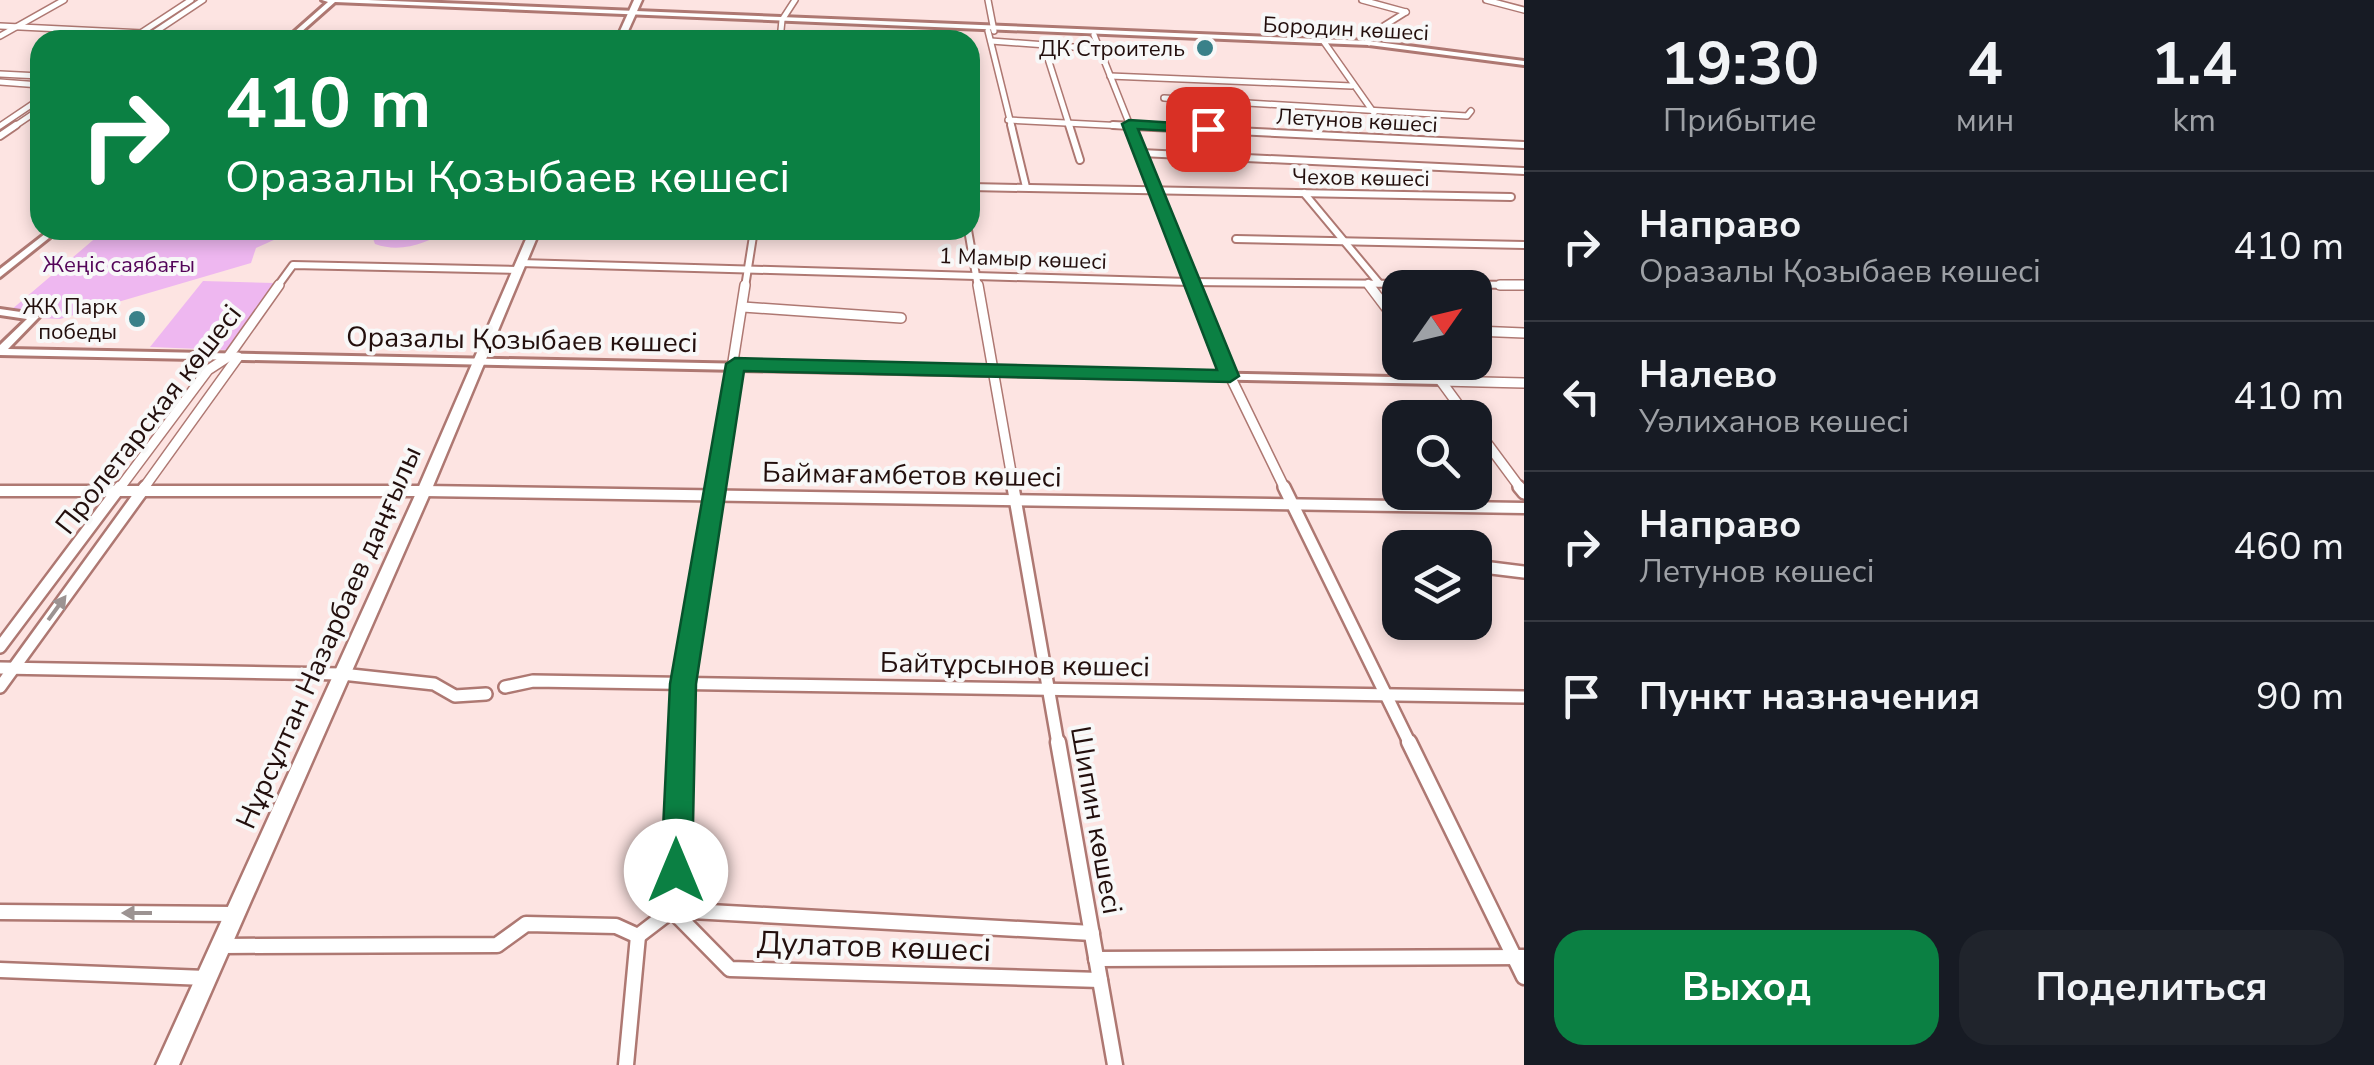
<!DOCTYPE html>
<html lang="ru">
<meta charset="utf-8">
<style>
:root{--surface:#171b24;--page:#20242c;--text:#f1f3f6;--muted:#9ea1a6;--line:#363941;--accent:#0b8043}
body{margin:0;font-family:"Nunito Sans",sans-serif;background:var(--page);color:var(--text);height:100vh;display:flex;flex-direction:column;font-size:38px;white-space:nowrap}
*{box-sizing:border-box;margin:0}
p{font-size:32px;color:var(--muted)}
.icon{flex:none;width:55px;height:55px;fill:none;stroke:currentColor;stroke-width:2;stroke-linecap:round;stroke-linejoin:round}
.map{position:relative;flex:1;overflow:hidden}
.side{display:flex;flex-direction:column;background:var(--surface);width:850px}
.side>*{flex:none}
.hud{position:absolute;left:30px;top:30px;width:950px;height:210px;border-radius:30px;box-shadow:0 5px 15px #0003;background:#0b8043;color:#fff;overflow:hidden}
.needle{width:65px;rotate:56deg}
.tools{position:absolute;left:1382px;top:270px;display:grid;gap:20px}
.tools a{display:grid;place-items:center;width:110px;height:110px;border-radius:20px;background:var(--surface);box-shadow:0 5px 15px #0003;font-size:50px}
.pin{position:absolute;display:grid;place-items:center;width:85px;height:85px;color:#fff;margin:-42px;border-radius:20px;box-shadow:0 5px 15px #0006}
.me{position:absolute;width:110px;margin:-55px;rotate:0deg;stroke-linejoin:round;filter:drop-shadow(0 0 8px #0008)}
.turn{display:flex;align-items:center;gap:35px;height:210px;padding:0 30px;font-size:45px}
.turn .icon{width:130px;height:130px;stroke-width:2.5}
.turn b{display:block;font-size:70px;line-height:85px}
.eta{display:flex;justify-content:space-evenly;align-items:center;height:170px;text-align:center}
.eta b{font-size:60px;font-weight:700;line-height:70px}
.button{display:flex;gap:20px;margin-top:auto;padding:20px 30px}
.button a{flex:1;height:115px;border-radius:30px;background:var(--accent);color:#fff;font-size:40px;font-weight:700;line-height:115px;text-align:center}
.button a+a{background:var(--page);color:var(--text)}
ul{padding:0;list-style:none}
li{display:flex;align-items:center;gap:30px;height:150px;padding:0 30px;border-top:2px solid var(--line)}
li div{flex:1}
li b{display:block;font-size:38px}
li em{font-style:normal}
main{display:flex;flex:1;min-height:0}
.map>svg:first-child{display:block}
.green{fill:#eeb7f0}
.lines{fill:none;stroke-linecap:round;stroke-linejoin:round}
.minor-far4-casing{stroke:#ae7872;stroke-width:8}
.minor-far3-casing{stroke:#ae7872;stroke-width:10}
.minor-far2-casing{stroke:#ae7872;stroke-width:12}
.minor-far1-casing{stroke:#ae7872;stroke-width:16}
.minor-casing{stroke:#ae7872;stroke-width:19}
.tertiary-casing{stroke:#ae7872;stroke-width:6}
.secondary-casing{stroke:#ae7872;stroke-width:5}
.primary-casing{stroke:#ae7872;stroke-width:5}
.minor-far4{stroke:#fff;stroke-width:5}
.minor-far3{stroke:#fff;stroke-width:6}
.minor-far2{stroke:#fff;stroke-width:9}
.minor-far1{stroke:#fff;stroke-width:11}
.minor{stroke:#fff;stroke-width:14}
.tertiary{fill:#fff;fill-rule:evenodd}
.secondary{fill:#fff;fill-rule:evenodd}
.primary{fill:#fff;fill-rule:evenodd}
.oneway{fill:#9c9392}
.route{fill:#0b8043;stroke:#07532c;stroke-width:2.5}
.poi-dot{fill:#3a8189;stroke:#f8f8f8;stroke-width:4}
.labels{text-anchor:middle;stroke-width:8;stroke-linejoin:round;paint-order:stroke}
.far-street-label{font-size:22px;fill:#230f0d;stroke:#f8f8f8}
.far-poi-label{font-size:22px;fill:#230f0d;stroke:#f8f8f8;text-anchor:end}
.far-park-label{font-size:22px;fill:#540559;stroke:#f8f8f8}
.street-label{font-size:28px;fill:#230f0d;stroke:#f8f8f8}
.near-street-label{font-size:32px;fill:#230f0d;stroke:#f8f8f8}
</style>
<main>
<div class="map">
<svg width="1524" height="1065" viewBox="0 0 1524 1065">
<rect width="100%" height="100%" fill="#fde4e2"/>
<g class="green">
<polygon points="95,230 296,230 256,248 251,263 60,319 39,318 36,311 11,310 99,235"/>
<path d="M370 230H451C426 242 403 254 375 244Z"/>
<polygon points="203,281 274,283 227,350 150,347"/>
</g>
<g class="lines">
<g class="minor-far4-casing">
<g id="minor-far4">
<polyline points="988,0 994,31"/>
<polyline points="1362,0 1406,12"/>
<polyline points="1486,0 1524,10"/>
<polyline points="0,26 288,40"/>
<polyline points="988,31 1012,128"/>
<polyline points="1094,35 1131,128"/>
<polyline points="0,36 64,0"/>
<polyline points="130,40 191,0"/>
<polyline points="143,40 203,0"/>
<polyline points="780,40 782,20 795,0"/>
<polyline points="991,41 1100,49"/>
<polyline points="1324,42 1374,113"/>
<polyline points="1043,43 1070,128"/>
<polyline points="1369,43 1366,37 1406,12"/>
<polyline points="0,74 40,76"/>
<polyline points="1110,76 1352,86"/>
<polyline points="0,82 40,85"/>
<polyline points="1164,98 1467,116 1471,111"/>
<polyline points="1008,120 1165,128"/>
<polyline points="0,126 40,99"/>
<polyline points="12,128 40,109"/>
</g>
</g>
<g class="minor-far3-casing">
<g id="minor-far3">
<polyline points="1011,125 1026,187"/>
<polyline points="1069,125 1080,160"/>
<polyline points="1113,125 1524,145"/>
<polyline points="1130,125 1195,287"/>
<polyline points="0,136 16,125"/>
<polyline points="1141,153 1524,171"/>
<polyline points="970,187 1511,197"/>
<polyline points="1304,193 1379,283"/>
<polyline points="968,230 978,287"/>
<polyline points="1236,239 1524,245"/>
<polyline points="520,263 1189,282 1524,285"/>
<polyline points="1368,283 1371,287"/>
<polyline points="277,287 293,265 517,270"/>
<polyline points="745,287 754,230"/>
</g>
</g>
<g class="minor-far2-casing">
<g id="minor-far2">
<polyline points="978,285 1014,489"/>
<polyline points="1194,285 1230,376 1285,489"/>
<polyline points="1369,285 1400,326"/>
<polyline points="1500,285 1524,285"/>
<polyline points="743,307 901,318"/>
<polyline points="1475,331 1524,333"/>
<polyline points="1427,362 1468,418"/>
<polyline points="1441,381 1524,383"/>
<polyline points="1475,427 1521,489"/>
<polyline points="119,489 208,370 228,357 279,285"/>
<polyline points="143,489 238,357"/>
<polyline points="713,489 745,285"/>
</g>
</g>
<g class="minor-far1-casing">
<g id="minor-far1">
<polyline points="1013,487 1058,744"/>
<polyline points="1284,487 1410,744"/>
<polyline points="1519,487 1524,493"/>
<polyline points="1475,566 1524,572"/>
<polyline points="0,647 120,487"/>
<polyline points="0,668 342,674 434,684 455,696 486,694"/>
<polyline points="0,687 145,487"/>
<polyline points="505,687 533,681 1524,697"/>
<polyline points="680,744 683,683 714,487"/>
</g>
</g>
<g class="minor-casing">
<g id="minor">
<polyline points="1058,742 1115,1065"/>
<polyline points="1409,742 1524,977"/>
<polyline points="672,910 680,742"/>
<polyline points="672,910 730,969 1100,980"/>
<polyline points="673,910 1092,933"/>
<polyline points="0,912 234,914"/>
<polyline points="638,936 672,910"/>
<polyline points="221,946 497,945 526,924 616,926 638,936"/>
<polyline points="1096,959 1524,957"/>
<polyline points="0,970 206,978"/>
<polyline points="626,1065 638,936"/>
</g>
</g>
<g class="tertiary-casing">
<g id="tertiary">
<polygon points="322,0 368,0 1369,41 1524,61 1524,65 1369,45 335,2 292,40 285,40 328,2"/>
<polygon points="50,230 59,230 0,277 0,269"/>
<polygon points="0,309 34,314 39,317 8,349 1441,378 1446,381 1441,384 0,355 0,345 27,319 0,315"/>
</g>
</g>
<g class="secondary-casing">
<polygon id="secondary" points="0,486 424,486 1524,503 1524,513 424,496 0,496"/>
</g>
<g class="primary-casing">
<g id="primary">
<polygon points="634,0 642,0 624,40 616,40"/>
<polygon points="530,230 540,230 431,491 179,1065 156,1065 417,491"/>
</g>
</g>
<use href="#minor-far4" class="minor-far4"/>
<use href="#minor-far3" class="minor-far3"/>
<use href="#minor-far2" class="minor-far2"/>
<use href="#minor-far1" class="minor-far1"/>
<use href="#minor" class="minor"/>
<use href="#tertiary" class="tertiary"/>
<use href="#secondary" class="secondary"/>
<use href="#primary" class="primary"/>
</g>
<defs><path id="oneway-solid" d="M-6-.8H1V-3.2L6.5 0L1 3.2V.8H-6Z" transform="scale(2.5)"/></defs>
<g class="oneway">
<use href="#oneway-solid" transform="translate(57 608) rotate(-54)"/>
<use href="#oneway-solid" transform="translate(137 913) rotate(-180)"/>
</g>
<polygon class="route" points="1129,120 1208,125 1214,129 1208,133 1138,129 1239,376 1230,382 744,371 696,684 692,871 687,882 676,886 666,882 661,871 670,684 726,364 735,358 1217,370 1122,124"/>
<g class="poi-dot">
<circle cx="1205" cy="48" r="10"/>
<circle cx="137" cy="319" r="10"/>
</g>
<g class="labels">
<g class="far-street-label">
<text transform="translate(1346 28) rotate(3)" y="8">Бородин көшесі</text>
<text transform="translate(1357 120) rotate(3)" y="8">Летунов көшесі</text>
<text transform="translate(1361 177) rotate(1)" y="8">Чехов көшесі</text>
<text transform="translate(1023 258) rotate(2)" y="8">1 Мамыр көшесі</text>
</g>
<g class="far-poi-label">
<text x="1185" y="56">ДК Строитель</text>
<text x="117" y="314">ЖК Парк<tspan x="117" dy="25">победы</tspan></text>
</g>
<g class="far-park-label">
<text x="119" y="272">Жеңіс саябағы</text>
</g>
<g class="street-label">
<text transform="translate(522 339) rotate(1)" y="10">Оразалы Қозыбаев көшесі</text>
<text transform="translate(148 419) rotate(-52)" y="10">Пролетарская көшесі</text>
<text transform="translate(912 474) rotate(1)" y="10">Баймағамбетов көшесі</text>
<text transform="translate(328 637) rotate(-66)" y="10">Нұрсұлтан Назарбаев даңғылы</text>
<text transform="translate(1015 664) rotate(1)" y="10">Байтұрсынов көшесі</text>
<text transform="translate(1097 820) rotate(80)" y="10">Шипин көшесі</text>
</g>
<g class="near-street-label">
<text transform="translate(874 946) rotate(2)" y="11">Дулатов көшесі</text>
</g>
</g>
</svg>
<div class="tools">
<a><svg class="needle" viewBox="-14 -14 28 28"><path d="M0-13l5 13h-10z" fill="#e53935"/><path d="M0 13l5-13h-10z" fill="#9ea1a6"/></svg></a>
<a><svg class="icon" aria-label="search" viewBox="0 0 24 24"><circle cx="10" cy="10" r="6"/><path d="M15 15l6 6"/></svg></a>
<a><svg class="icon" aria-label="layers" viewBox="0 0 24 24"><path d="M12 4l9 5-9 5-9-5zM3 14l9 5 9-5"/></svg></a>
</div>
<div class="pin" style="left:1208px;top:129px;background:#d93025"><svg class="icon" aria-label="arrive" viewBox="0 0 24 24"><path d="M6 21V4h12l-3 4 3 4H6"/></svg></div>
<svg class="me" style="left:676px;top:871px" viewBox="-20 -20 40 40"><circle r="19" fill="#fff"/><path d="M0-13L10 11 0 6-10 11z" fill="#0b8043"/></svg>
<div class="hud">
<div class="turn"><svg class="icon" aria-label="right" viewBox="0 0 24 24"><path d="M7 20v-9h11M14 6l5 5-5 5"/></svg><div><b>410 m</b>Оразалы Қозыбаев көшесі</div></div>
</div>
</div>
<section class="side">
<div class="eta">
<div><b>19:30</b><p>Прибытие</p></div>
<div><b>4</b><p>мин</p></div>
<div><b>1.4</b><p>km</p></div>
</div>
<ul>
<li><svg class="icon" aria-label="right" viewBox="0 0 24 24"><path d="M7 20v-9h11M14 6l5 5-5 5"/></svg><div><b>Направо</b><p>Оразалы Қозыбаев көшесі</p></div><em>410 m</em></li>
<li><svg class="icon" aria-label="left" viewBox="0 0 24 24"><path d="M17 20v-9H6M10 6l-5 5 5 5"/></svg><div><b>Налево</b><p>Уәлиханов көшесі</p></div><em>410 m</em></li>
<li><svg class="icon" aria-label="right" viewBox="0 0 24 24"><path d="M7 20v-9h11M14 6l5 5-5 5"/></svg><div><b>Направо</b><p>Летунов көшесі</p></div><em>460 m</em></li>
<li><svg class="icon" aria-label="arrive" viewBox="0 0 24 24"><path d="M6 21V4h12l-3 4 3 4H6"/></svg><div><b>Пункт назначения</b></div><em>90 m</em></li>
</ul>
<div class="button"><a>Выход</a><a>Поделиться</a></div>
</section>
</main>
